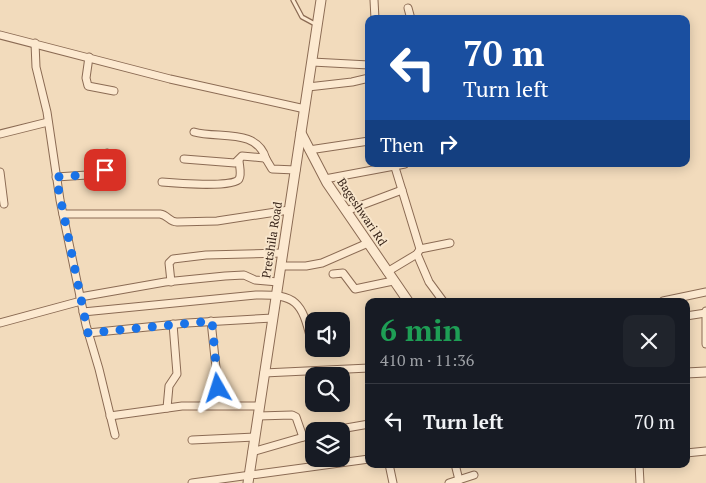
<!DOCTYPE html>
<meta charset="utf-8">
<style>
:root{--surface:#171b24;--page:#20242c;--text:#f1f3f6;--muted:#9ea1a6;--line:#363941}
body{margin:0;font-family:"PT Serif",serif;background:var(--page);color:var(--text);height:100vh;display:flex;flex-direction:column;font-size:19px;white-space:nowrap}
*{box-sizing:border-box;margin:0}
p{font-size:16px;color:var(--muted)}
.icon{flex:none;width:28px;height:28px;fill:none;stroke:currentColor;stroke-width:2;stroke-linecap:round;stroke-linejoin:round}
.map{position:relative;flex:1;overflow:hidden}
.panel{position:absolute;left:365px;top:298px;width:325px;height:170px;display:flex;flex-direction:column;background:var(--surface);border-radius:10px;box-shadow:0 2px 12px #0003}
.panel>*{flex:none}
.hud{position:absolute;left:365px;top:15px;width:325px;height:152px;border-radius:10px;box-shadow:0 2px 12px #0003;background:#1a4fa0;color:#fff;overflow:hidden}
.buttons{position:absolute;left:305px;top:312px;display:grid;gap:10px}
.buttons a{display:grid;place-items:center;width:45px;height:45px;border-radius:10px;background:var(--surface);box-shadow:0 2px 12px #0003;font-size:25px}
.pin{position:absolute;display:grid;place-items:center;width:42px;height:42px;color:#fff;margin:-21px;border-radius:10px;box-shadow:0 2px 8px #0006}
.me{position:absolute;width:55px;margin:-28px;rotate:354deg;stroke-linejoin:round;filter:drop-shadow(0 0 4px #0008)}
.turn{display:flex;align-items:center;gap:18px;height:105px;padding:0 15px;font-size:22px}
.turn .icon{width:65px;height:65px;stroke-width:2.5}
.turn b{display:block;font-size:35px;line-height:42px}
.then{display:flex;align-items:center;height:48px;padding:0 15px;background:#0003;gap:10px;font-size:19px}
.round{display:grid;place-items:center;flex:none;width:52px;height:52px;border-radius:10px;background:var(--page)}
.overview{display:flex;align-items:center;justify-content:space-between;height:85px;padding:0 15px}
h1{font-size:30px;font-weight:600;line-height:38px;color:#1e9e55}
ul{padding:0;list-style:none}
li{display:flex;align-items:center;gap:15px;height:75px;padding:0 15px;border-top:1px solid var(--line)}
li div{flex:1}
li b{display:block;font-size:19px}
li em{font-style:normal}
.map>svg:first-child{display:block}
.lines{fill:none;stroke-linecap:round;stroke-linejoin:round}
.service-casing{stroke:#8b6b54;stroke-width:5.5}
.minor-casing{stroke:#8b6b54;stroke-width:9}
.tertiary-casing{stroke:#8b6b54;stroke-width:11}
.service{stroke:#fce9d0;stroke-width:3}
.minor{stroke:#fce9d0;stroke-width:7}
.tertiary{stroke:#fce9d0;stroke-width:9}
.route{stroke:#1a73e8;stroke-width:9;stroke-dasharray:0 16.2}
.labels{text-anchor:middle;stroke-width:4;stroke-linejoin:round;paint-order:stroke}
.street-label{font-size:12px;fill:#38251a;stroke:#f8e6cc}
</style>
<div class="map">
<svg width="706" height="483" viewBox="0 0 706 483">
<rect width="100%" height="100%" fill="#f2dbbc"/>
<g class="lines">
<g class="service-casing">
<polyline id="service" points="293,0 302,17 315,24"/>
</g>
<g class="minor-casing">
<g id="minor">
<polyline points="374,0 375,19"/>
<polyline points="408,8 411,19"/>
<polyline points="0,35 170,79 305,109"/>
<polyline points="35,43 36,67 47,112 60,200 86,325 99,369 115,435"/>
<polyline points="89,57 86,78 88,86 114,91"/>
<polyline points="312,62 369,65"/>
<polyline points="308,87 352,82 369,78"/>
<path d="M194 132C219 139 257 128 266 159"/>
<polyline points="0,134 48,122"/>
<polyline points="309,150 369,141"/>
<polyline points="184,159 235,163 242,156 264,158 266,159 272,169 296,170"/>
<polyline points="0,172 4,204"/>
<polyline points="56,177 103,174 107,153"/>
<polyline points="325,179 405,164"/>
<path d="M162 182C173 183 234 188 239 179 242 174 239 165 239 160"/>
<polyline points="346,211 402,190"/>
<path d="M63 214H160C168 215 169 222 177 222L217 221 289 210"/>
<polyline points="420,249 450,243"/>
<polyline points="417,254 429,282 443,301"/>
<polyline points="281,266 306,266 322,263 368,243"/>
<polyline points="387,272 417,254 420,249 394,164"/>
<polyline points="333,274 343,273 355,289 393,281"/>
<polyline points="171,282 169,263 173,259 206,255 283,253"/>
<polyline points="80,297 165,282 225,276 244,275 255,280 278,282"/>
<polyline points="663,301 706,292"/>
<polyline points="706,311 706,344"/>
<path d="M83 312 256 295C296 294 302 302 311 340"/>
<polyline points="686,316 706,313"/>
<polyline points="211,321 220,405"/>
<polyline points="0,323 81,301"/>
<polyline points="88,333 187,323 273,318"/>
<polyline points="264,373 369,368"/>
<polyline points="167,408 169,386 177,374 173,324"/>
<polyline points="110,416 182,406 259,406"/>
<polyline points="258,416 292,415 296,417 303,437"/>
<polyline points="329,431 369,424"/>
<polyline points="192,440 255,437"/>
<polyline points="252,452 314,434"/>
<polyline points="686,453 706,451"/>
<polyline points="389,464 393,483"/>
<polyline points="455,464 459,480"/>
<polyline points="639,464 640,483"/>
<polyline points="192,483 369,459"/>
<polyline points="449,483 474,475"/>
</g>
</g>
<g class="tertiary-casing">
<g id="tertiary">
<polyline points="301,133 327,183 408,301"/>
<polyline points="686,373 706,372"/>
<polyline points="248,483 321,0"/>
</g>
</g>
<use href="#service" class="service"/>
<use href="#minor" class="minor"/>
<use href="#tertiary" class="tertiary"/>
</g>
<g class="lines">
<polyline class="route" points="105,170 103,174 99,174 56,177 88,333 212,321 218,388"/>
</g>
<g class="labels">
<g class="street-label">
<text transform="translate(362 212) rotate(56)" y="4">Bageshwari Rd</text>
<text transform="translate(272 240) rotate(-81)" y="4">Pretshila Road</text>
</g>
</g>
</svg>
<div class="buttons">
<a><svg class="icon" aria-label="sound" viewBox="0 0 24 24"><path d="M4 9h4l5-4v14l-5-4H4zM17 9q2 3 0 6"/></svg></a>
<a><svg class="icon" aria-label="search" viewBox="0 0 24 24"><circle cx="10" cy="10" r="6"/><path d="M15 15l6 6"/></svg></a>
<a><svg class="icon" aria-label="layers" viewBox="0 0 24 24"><path d="M12 4l9 5-9 5-9-5zM3 14l9 5 9-5"/></svg></a>
</div>
<div class="pin" style="left:105px;top:170px;background:#d93025"><svg class="icon" aria-label="arrive" viewBox="0 0 24 24"><path d="M6 21V4h12l-3 4 3 4H6"/></svg></div>
<svg class="me" style="left:218px;top:388px" viewBox="-20 -20 40 40"><path d="M0-17L14 15 0 8-14 15z" fill="#1a73e8" stroke="#fff" stroke-width="4"/></svg>
<div class="hud">
<div class="turn"><svg class="icon" aria-label="left" viewBox="0 0 24 24"><path d="M17 20v-9H6M10 6l-5 5 5 5"/></svg><div><b>70 m</b>Turn left</div></div>
<div class="then">Then<svg class="icon" aria-label="right" viewBox="0 0 24 24"><path d="M7 20v-9h11M14 6l5 5-5 5"/></svg></div>
</div>
<section class="panel">
<div class="overview"><div><h1>6 min</h1><p>410 m · 11:36</p></div><a class="round"><svg class="icon" aria-label="close" viewBox="0 0 24 24"><path d="M6 6l12 12M18 6L6 18"/></svg></a></div>
<ul>
<li><svg class="icon" aria-label="left" viewBox="0 0 24 24"><path d="M17 20v-9H6M10 6l-5 5 5 5"/></svg><div><b>Turn left</b></div><em>70 m</em></li>
</ul>
</section>
</div>
